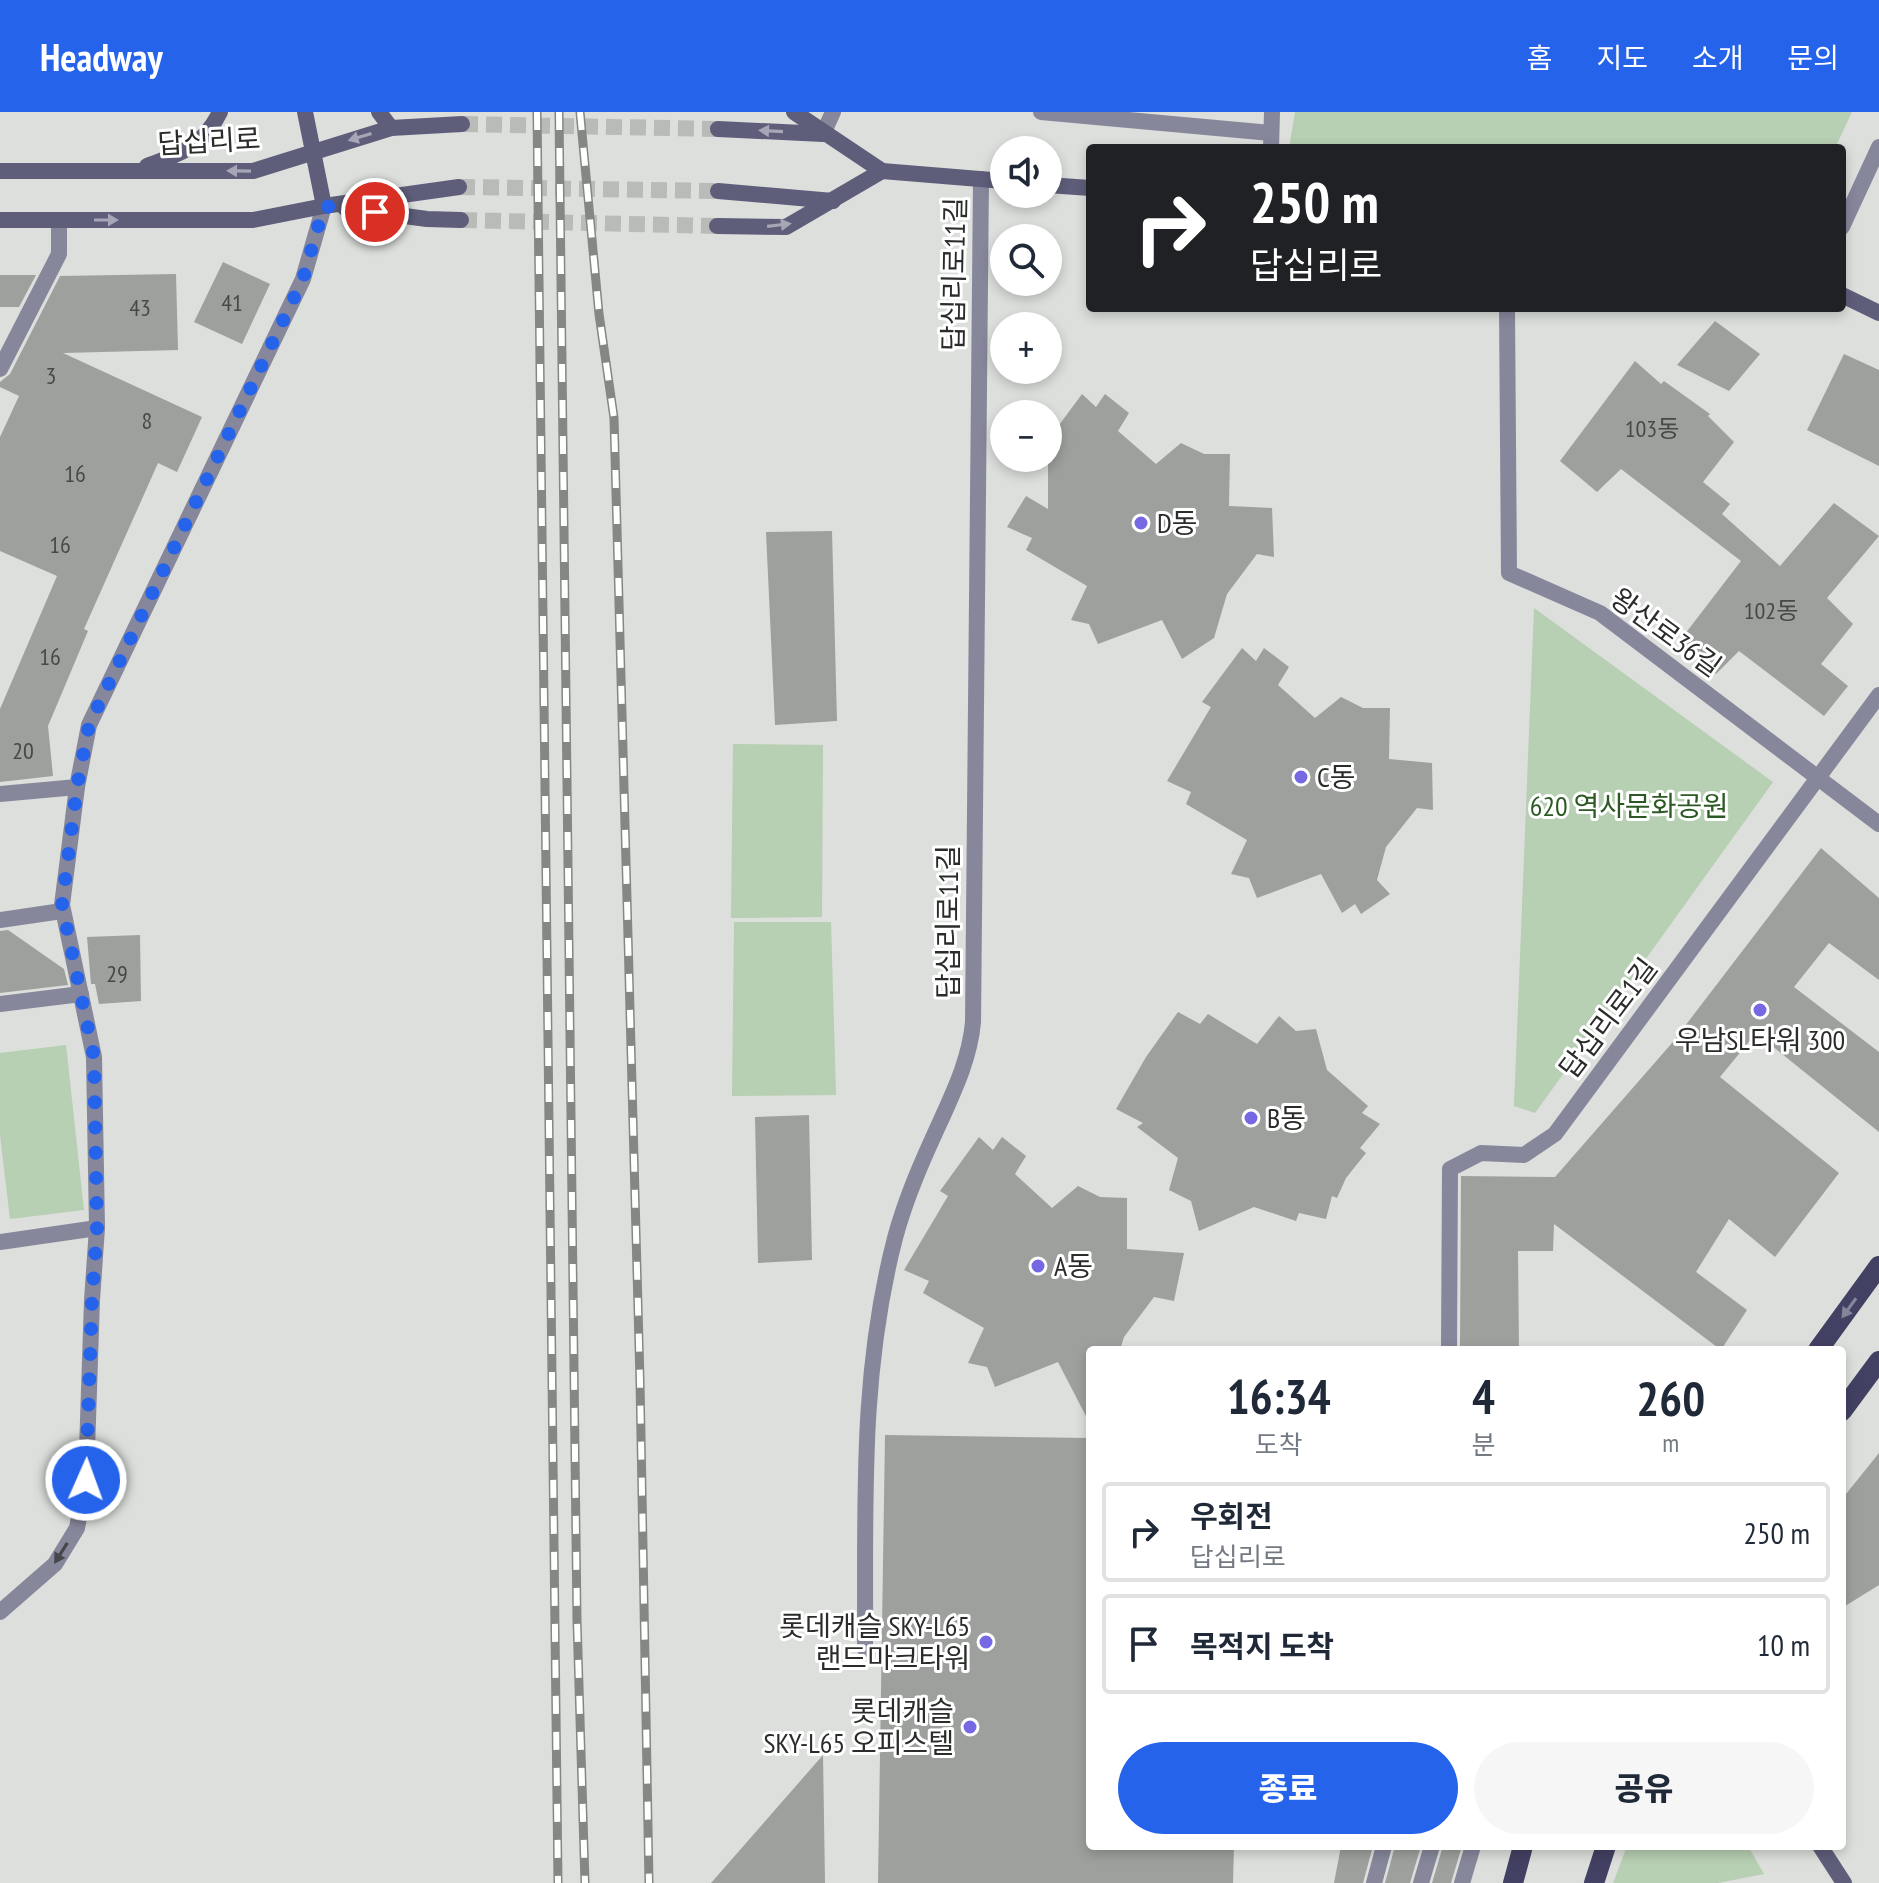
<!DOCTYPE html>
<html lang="ko">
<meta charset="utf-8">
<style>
:root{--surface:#fff;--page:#f6f6f7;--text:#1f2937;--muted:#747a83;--line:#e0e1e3;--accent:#2563eb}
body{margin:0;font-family:"PT Sans Narrow","Noto Sans KR",sans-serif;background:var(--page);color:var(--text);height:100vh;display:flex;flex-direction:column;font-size:30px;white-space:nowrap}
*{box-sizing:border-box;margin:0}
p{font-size:26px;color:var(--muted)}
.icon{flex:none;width:44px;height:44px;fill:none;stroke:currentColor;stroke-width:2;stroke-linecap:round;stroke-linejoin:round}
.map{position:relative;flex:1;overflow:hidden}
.sheet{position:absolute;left:1086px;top:1234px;width:760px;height:504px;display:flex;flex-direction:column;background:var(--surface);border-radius:8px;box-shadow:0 4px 12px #0003}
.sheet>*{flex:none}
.top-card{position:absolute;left:1086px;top:32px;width:760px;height:168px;border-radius:8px;box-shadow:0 4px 12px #0003;background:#202124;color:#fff;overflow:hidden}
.buttons{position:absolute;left:990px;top:24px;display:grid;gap:16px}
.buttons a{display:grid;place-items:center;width:72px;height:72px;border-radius:50%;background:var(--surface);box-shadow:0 4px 12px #0003;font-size:40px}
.pin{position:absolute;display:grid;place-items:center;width:68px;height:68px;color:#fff;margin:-34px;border:4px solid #fff;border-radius:50%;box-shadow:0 2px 8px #0007}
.me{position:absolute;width:88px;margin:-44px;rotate:2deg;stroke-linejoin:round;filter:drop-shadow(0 0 6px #0008)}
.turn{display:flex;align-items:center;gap:28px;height:168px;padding:0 32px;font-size:36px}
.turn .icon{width:104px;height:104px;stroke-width:2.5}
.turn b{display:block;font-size:56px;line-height:68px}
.eta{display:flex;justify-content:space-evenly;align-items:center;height:136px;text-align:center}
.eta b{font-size:48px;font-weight:800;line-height:56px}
.button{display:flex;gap:16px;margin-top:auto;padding:16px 32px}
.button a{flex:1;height:92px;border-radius:48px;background:var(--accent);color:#fff;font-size:32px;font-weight:800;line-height:92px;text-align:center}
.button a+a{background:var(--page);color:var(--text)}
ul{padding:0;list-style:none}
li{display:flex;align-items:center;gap:24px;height:100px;margin:0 16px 12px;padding:0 16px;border:4px solid var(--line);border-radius:8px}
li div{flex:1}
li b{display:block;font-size:30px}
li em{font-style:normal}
header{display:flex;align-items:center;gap:48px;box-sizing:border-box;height:112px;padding:0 40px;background:var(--accent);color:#fff}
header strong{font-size:38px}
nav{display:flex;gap:44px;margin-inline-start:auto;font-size:28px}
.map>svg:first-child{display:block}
.green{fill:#b7cfb2}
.building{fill:#9da09c}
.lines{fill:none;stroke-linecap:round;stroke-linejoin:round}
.secondary-tunnel{stroke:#b8bbb8;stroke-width:16;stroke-dasharray:16 8;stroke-linecap:butt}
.lane{stroke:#87879c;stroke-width:16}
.street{stroke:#87879c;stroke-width:16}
.secondary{stroke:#5e5e7b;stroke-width:16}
.primary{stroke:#424163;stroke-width:20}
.rail-casing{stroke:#848784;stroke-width:9}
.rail{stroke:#fff;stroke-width:6;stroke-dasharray:18;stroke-linecap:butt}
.oneway{fill:#a6a6b6}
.oneway2{fill:#84849a}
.oneway3{fill:#46474c}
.route{stroke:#2563eb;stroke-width:14;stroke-dasharray:0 25.2}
.poi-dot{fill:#7568e2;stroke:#fff;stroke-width:3}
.labels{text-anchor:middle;stroke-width:6;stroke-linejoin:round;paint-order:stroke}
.number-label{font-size:24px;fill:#474946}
.street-label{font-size:28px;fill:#2a2c2a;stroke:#fff}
.poi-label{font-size:28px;fill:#2a2c2a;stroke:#fff;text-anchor:start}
.park-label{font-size:28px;fill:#2c5923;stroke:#fff}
</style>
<header>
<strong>Headway</strong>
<nav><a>홈</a><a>지도</a><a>소개</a><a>문의</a></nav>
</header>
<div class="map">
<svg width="1879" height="1771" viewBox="0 0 1879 1771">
<rect width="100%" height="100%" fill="#dcdfdb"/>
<g class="green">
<polygon points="1295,0 1852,0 1835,36 1289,36"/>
<polygon points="1534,496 1773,670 1535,1001 1514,994"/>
<polygon points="733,632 823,633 822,805 731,806"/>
<polygon points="734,810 831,810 836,983 732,984"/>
<polygon points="66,933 84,1098 10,1107 0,1023 0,941"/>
<polygon points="1627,1734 1748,1734 1764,1762 1718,1771 1613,1771"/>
</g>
<g class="building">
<polygon points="223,150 270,172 242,232 194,210"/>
<polygon points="176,162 178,238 63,241 202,305 177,360 158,351 84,517 88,519 48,614 53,664 0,670 0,597 57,464 0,439 0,325 19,284 0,275 0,270 10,262 60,164"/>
<polygon points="0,163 36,163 19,195 0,195"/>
<polygon points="1715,209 1760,242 1729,279 1677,253"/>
<polygon points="1844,242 1879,258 1879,354 1807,318"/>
<polygon points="1635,249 1661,272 1664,269 1710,302 1708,304 1734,330 1703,370 1730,392 1722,402 1780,454 1834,391 1879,424 1827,486 1853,512 1821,552 1848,574 1824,604 1739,539 1716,562 1678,531 1741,449 1621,357 1597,380 1560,349"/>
<polygon points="1082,282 1096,295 1105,282 1129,301 1118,319 1156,352 1181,331 1204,342 1230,342 1229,394 1272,396 1274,445 1257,442 1227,482 1214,526 1182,547 1162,508 1098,532 1089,512 1071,508 1087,474 1026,438 1032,426 1007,415 1026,384 1048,397 1048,328"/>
<polygon points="832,419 837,609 775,613 766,420"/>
<polygon points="1242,536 1256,549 1264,536 1289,555 1278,573 1315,606 1341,585 1363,596 1390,596 1389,647 1432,651 1433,698 1417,696 1386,735 1377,768 1390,782 1361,802 1355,792 1342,801 1321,762 1257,786 1249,766 1231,762 1247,728 1186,692 1191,680 1167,669 1211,595 1202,590"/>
<polygon points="1821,736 1879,786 1879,868 1829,831 1794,875 1879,940 1879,1020 1756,921 1720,965 1839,1061 1775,1145 1729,1107 1696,1160 1747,1198 1721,1238 1554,1112 1553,1139 1518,1139 1519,1238 1460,1238 1461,1064 1555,1065 1672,931"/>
<polygon points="8,818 64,857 68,873 0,881 0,819"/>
<polygon points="140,823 141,889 99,892 95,872 91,872 87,825"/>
<polygon points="1178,900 1200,912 1208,902 1257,932 1279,904 1296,919 1316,917 1327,958 1368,994 1362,1001 1380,1012 1360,1036 1366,1041 1346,1066 1337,1086 1332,1084 1326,1107 1299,1101 1296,1109 1254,1095 1199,1119 1191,1089 1169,1078 1178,1046 1137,1015 1143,1011 1116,997 1146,945"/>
<polygon points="809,1003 812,1148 758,1151 755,1005"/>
<polygon points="979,1025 993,1038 1002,1025 1026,1044 1015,1062 1052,1096 1078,1074 1100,1085 1127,1086 1127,1137 1184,1141 1174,1189 1154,1185 1124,1225 1120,1238 1090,1238 1090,1312 1058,1250 995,1275 987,1255 968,1251 984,1216 923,1181 929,1169 904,1158 948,1084 940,1079"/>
<polygon points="885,1323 1090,1326 1090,1734 1234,1734 1233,1771 878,1771"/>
<polygon points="1879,1341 1879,1473 1842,1496 1842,1387"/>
<polygon points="823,1643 825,1771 711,1771"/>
<polygon points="1341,1734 1373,1734 1363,1771 1334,1771"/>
<polygon points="1395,1734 1421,1734 1410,1771 1385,1771"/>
<polygon points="1443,1734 1462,1734 1451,1771 1432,1771"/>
</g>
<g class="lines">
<g class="secondary-tunnel">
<polyline points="462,12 718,17"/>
<polyline points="459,75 718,79"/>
<polyline points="461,108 717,114"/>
</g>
<g class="lane">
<polyline points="0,892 81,882"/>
<polyline points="1374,1771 1384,1734"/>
<polyline points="1421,1771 1432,1734"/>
<polyline points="1462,1771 1473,1734"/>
</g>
<g class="street">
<polyline points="1041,0 1271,21"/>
<polyline points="823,22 833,0"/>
<polyline points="1271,36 1272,0"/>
<polyline points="1842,115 1879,35"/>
<polyline points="1507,196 1509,461 1600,501 1879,712"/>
<polyline points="0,257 59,142 59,108"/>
<polyline points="0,682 77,675"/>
<polyline points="0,808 62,799"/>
<polyline points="0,1130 97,1116"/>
<polyline points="1449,1238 1450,1057 1481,1041 1524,1043 1555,1022 1879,583"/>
<polyline points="0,1500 55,1452 77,1416 86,1368 92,1188 97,1116 94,945 62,793 77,675 89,613 303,167 324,94"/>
<path d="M865 1537C866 1395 859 1265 895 1126 906 1085 923 1047 941 1008 955 977 970 945 973 910L981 67"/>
</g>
<g class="secondary">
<polyline points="305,0 324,94"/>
<polyline points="379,0 391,16"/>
<polyline points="794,0 882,59 1004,69"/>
<polyline points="718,17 823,22"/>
<path d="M147 54C181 41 203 35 220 0"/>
<polyline points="0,59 253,59 391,16 462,12"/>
<polyline points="1048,73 1090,76"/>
<polyline points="718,79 833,89"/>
<polyline points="345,96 427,107 461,108"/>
<polyline points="0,108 253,108 324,94 459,75"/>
<polyline points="717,114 786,115 882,59"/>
<polyline points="1842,183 1879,201"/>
<polyline points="1820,1734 1844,1771"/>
</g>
<g class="primary">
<polyline points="1818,1238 1879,1154"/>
<polyline points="1842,1299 1879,1249"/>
<polyline points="1513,1771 1523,1734"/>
<polyline points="1594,1771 1606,1734"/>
</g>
<g class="rail-casing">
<g id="rail">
<polyline points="537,0 558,1771"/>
<polyline points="559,0 577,1508 585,1771"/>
<polyline points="580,0 599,202 614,306 640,1269 649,1771"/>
</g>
</g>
<use href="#rail" class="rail"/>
</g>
<defs><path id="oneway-solid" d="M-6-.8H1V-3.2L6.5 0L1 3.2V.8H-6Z" transform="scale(2)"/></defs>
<g class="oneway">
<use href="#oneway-solid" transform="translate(771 19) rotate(-177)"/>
<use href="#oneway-solid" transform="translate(360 25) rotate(163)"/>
<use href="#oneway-solid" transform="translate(239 59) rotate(-179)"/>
<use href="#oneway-solid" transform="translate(106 108)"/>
<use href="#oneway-solid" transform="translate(779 113) rotate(-7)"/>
</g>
<use class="oneway2" href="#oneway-solid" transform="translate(1849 1196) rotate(126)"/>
<use class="oneway3" href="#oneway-solid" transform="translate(61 1441) rotate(122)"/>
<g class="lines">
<polyline class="route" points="86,1368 92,1188 97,1116 94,945 62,793 77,675 89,613 303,167 324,94 375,100"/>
</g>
<g class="poi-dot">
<circle cx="1141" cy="411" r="8"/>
<circle cx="1301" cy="665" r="8"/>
<circle cx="1760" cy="898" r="8"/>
<circle cx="1251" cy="1006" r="8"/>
<circle cx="1038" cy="1154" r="8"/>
<circle cx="986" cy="1530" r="8"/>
<circle cx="970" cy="1615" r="8"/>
</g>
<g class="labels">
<g class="number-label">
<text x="232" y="199">41</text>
<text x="140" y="204">43</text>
<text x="51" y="272">3</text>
<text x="147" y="317">8</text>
<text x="1652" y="325">103동</text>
<text x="75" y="370">16</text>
<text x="60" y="441">16</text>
<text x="1771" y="507">102동</text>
<text x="50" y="553">16</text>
<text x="23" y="647">20</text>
<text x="117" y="870">29</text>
</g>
<g class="street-label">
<text transform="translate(209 29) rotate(-3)" y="10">답십리로</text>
<text transform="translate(954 162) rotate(-89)" y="10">답십리로11길</text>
<text transform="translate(1666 520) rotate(36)" y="10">왕산로36길</text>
<text transform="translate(948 810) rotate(-90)" y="10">답십리로11길</text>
<text transform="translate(1608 906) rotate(-53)" y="10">답십리로1길</text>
</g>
<g class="poi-label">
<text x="1157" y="421">D동</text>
<text x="1317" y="675">C동</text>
<text x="1760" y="938" text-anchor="middle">우남SL타워 300</text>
<text x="1267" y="1016">B동</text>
<text x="1054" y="1164">A동</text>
<text x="970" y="1524" text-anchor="end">롯데캐슬 SKY-L65<tspan x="970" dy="32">랜드마크타워</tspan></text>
<text x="954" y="1609" text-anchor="end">롯데캐슬<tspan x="954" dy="32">SKY-L65 오피스텔</tspan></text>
</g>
<g class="park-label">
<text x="1629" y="704">620 역사문화공원</text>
</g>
</g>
</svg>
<div class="buttons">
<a><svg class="icon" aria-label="sound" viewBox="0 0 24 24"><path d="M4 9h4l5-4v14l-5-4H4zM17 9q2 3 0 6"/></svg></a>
<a><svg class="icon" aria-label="search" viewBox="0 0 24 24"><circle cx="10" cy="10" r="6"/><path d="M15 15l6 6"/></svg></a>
<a>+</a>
<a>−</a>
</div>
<div class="pin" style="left:375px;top:100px;background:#d93025"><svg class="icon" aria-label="arrive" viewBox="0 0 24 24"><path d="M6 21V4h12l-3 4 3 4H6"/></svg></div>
<svg class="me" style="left:86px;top:1368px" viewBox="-20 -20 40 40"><circle r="17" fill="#2563eb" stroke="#fff" stroke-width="3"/><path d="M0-11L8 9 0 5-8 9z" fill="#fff"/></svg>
<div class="top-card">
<div class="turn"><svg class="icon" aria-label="right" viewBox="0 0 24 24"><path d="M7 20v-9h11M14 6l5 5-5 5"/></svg><div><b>250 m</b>답십리로</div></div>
</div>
<section class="sheet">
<div class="eta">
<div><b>16:34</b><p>도착</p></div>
<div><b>4</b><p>분</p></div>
<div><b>260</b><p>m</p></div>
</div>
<ul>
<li><svg class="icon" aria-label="right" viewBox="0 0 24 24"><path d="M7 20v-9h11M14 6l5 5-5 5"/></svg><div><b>우회전</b><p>답십리로</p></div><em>250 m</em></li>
<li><svg class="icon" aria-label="arrive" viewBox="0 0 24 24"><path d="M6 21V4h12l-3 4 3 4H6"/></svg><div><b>목적지 도착</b></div><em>10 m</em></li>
</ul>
<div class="button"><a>종료</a><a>공유</a></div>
</section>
</div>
